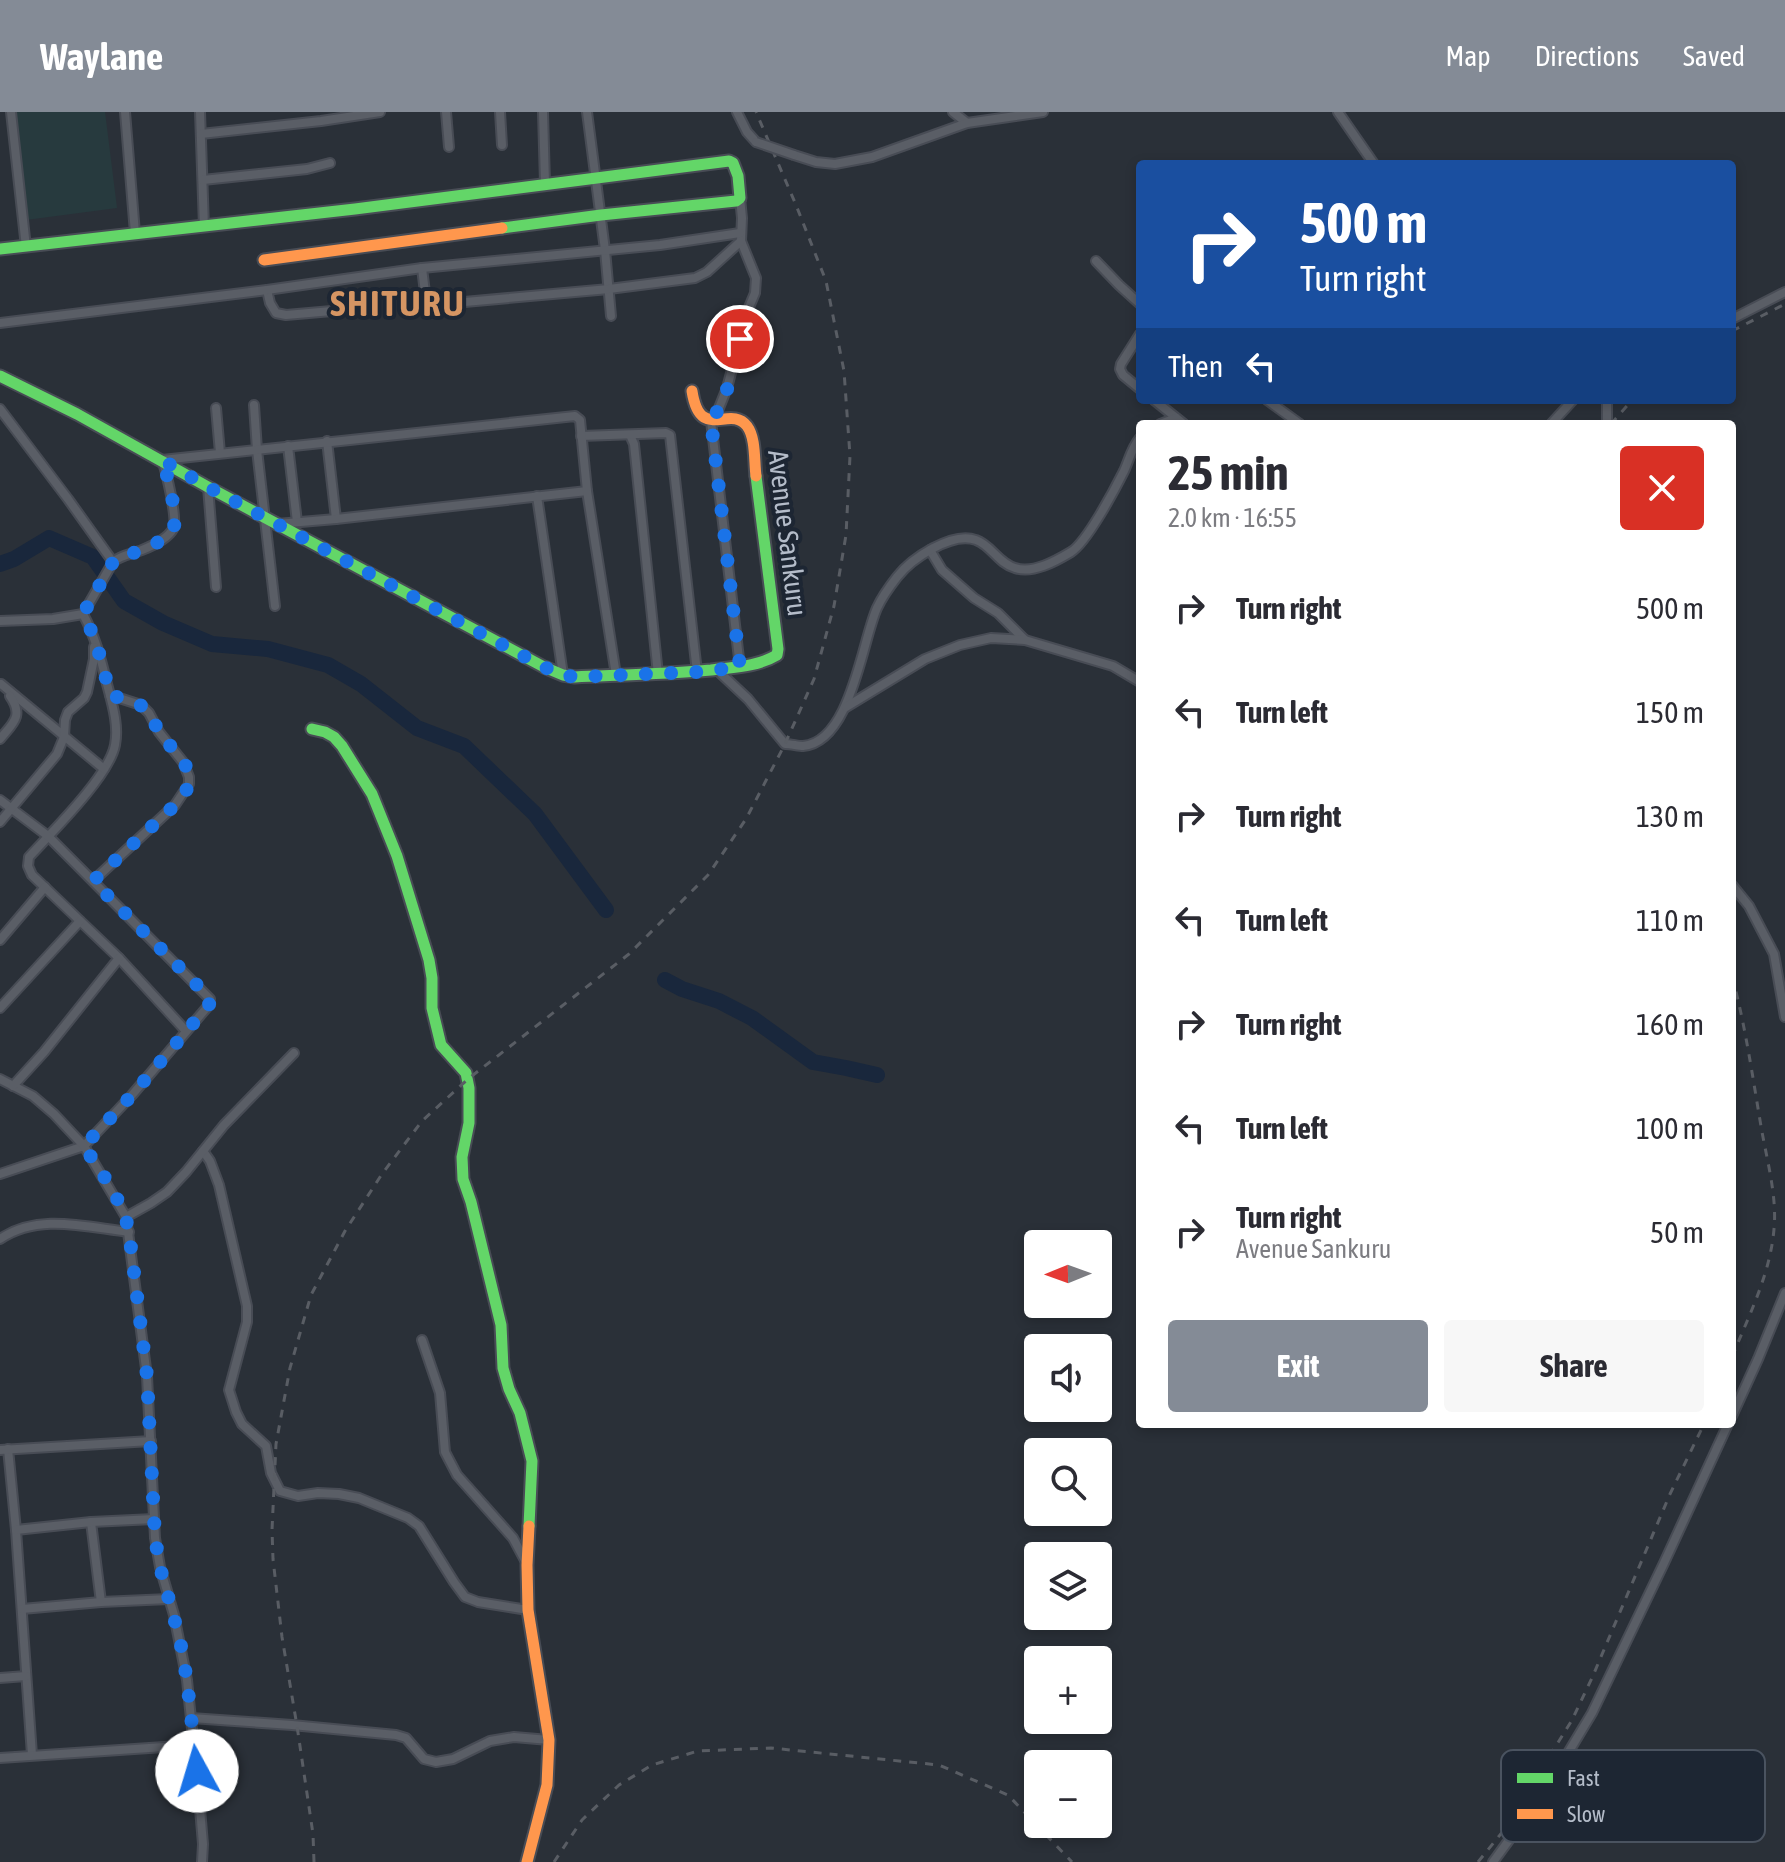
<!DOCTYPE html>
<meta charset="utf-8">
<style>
:root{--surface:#fff;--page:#f7f7f7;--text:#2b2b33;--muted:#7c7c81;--accent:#848b96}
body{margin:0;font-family:"Asap Condensed",sans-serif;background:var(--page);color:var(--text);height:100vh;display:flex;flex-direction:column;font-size:30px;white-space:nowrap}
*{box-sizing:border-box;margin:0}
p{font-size:26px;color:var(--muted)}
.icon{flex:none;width:44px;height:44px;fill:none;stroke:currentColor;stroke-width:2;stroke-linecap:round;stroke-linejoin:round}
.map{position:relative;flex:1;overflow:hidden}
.drawer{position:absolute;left:1136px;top:308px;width:600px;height:1008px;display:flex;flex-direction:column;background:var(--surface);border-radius:8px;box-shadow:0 4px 12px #0003}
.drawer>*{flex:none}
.top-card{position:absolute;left:1136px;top:48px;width:600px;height:244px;border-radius:8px;box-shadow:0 4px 12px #0003;background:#1a4fa0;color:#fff;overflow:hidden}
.needle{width:52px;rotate:269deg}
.controls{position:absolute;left:1024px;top:1118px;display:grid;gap:16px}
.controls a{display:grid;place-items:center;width:88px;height:88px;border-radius:8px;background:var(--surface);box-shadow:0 4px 12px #0003;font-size:40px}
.pin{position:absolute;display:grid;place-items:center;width:68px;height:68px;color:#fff;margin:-34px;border:4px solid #fff;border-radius:50%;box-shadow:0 2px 8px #0007}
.me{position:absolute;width:88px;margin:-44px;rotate:354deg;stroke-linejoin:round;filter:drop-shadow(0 0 6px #0008)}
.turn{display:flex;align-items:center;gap:28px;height:168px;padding:0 32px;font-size:36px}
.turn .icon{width:104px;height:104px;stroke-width:2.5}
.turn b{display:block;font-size:56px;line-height:68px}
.then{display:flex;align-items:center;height:76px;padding:0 32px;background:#0003;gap:16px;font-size:30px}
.round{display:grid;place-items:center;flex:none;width:84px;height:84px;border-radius:8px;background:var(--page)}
.overview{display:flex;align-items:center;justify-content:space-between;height:136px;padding:0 32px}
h1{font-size:48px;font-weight:700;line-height:60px}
.cta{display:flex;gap:16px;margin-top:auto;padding:16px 32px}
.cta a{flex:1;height:92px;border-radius:8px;background:var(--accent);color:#fff;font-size:32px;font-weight:700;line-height:92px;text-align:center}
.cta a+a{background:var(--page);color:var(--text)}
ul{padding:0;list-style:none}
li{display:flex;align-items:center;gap:24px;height:104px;padding:0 32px}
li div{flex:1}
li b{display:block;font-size:30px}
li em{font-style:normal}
header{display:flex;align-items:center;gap:48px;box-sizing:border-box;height:112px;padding:0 40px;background:var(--accent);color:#fff}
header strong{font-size:38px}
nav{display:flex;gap:44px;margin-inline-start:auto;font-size:28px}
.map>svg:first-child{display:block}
.green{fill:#273a3e}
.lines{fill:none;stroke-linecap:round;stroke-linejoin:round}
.river{stroke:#19273c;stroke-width:16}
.street-casing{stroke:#484c55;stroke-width:12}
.fast-casing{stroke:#484c55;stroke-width:15}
.slow-casing{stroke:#484c55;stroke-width:15}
.street{stroke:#5a5e66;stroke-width:8}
.fast{stroke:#63d668;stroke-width:11}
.slow{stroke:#ff974d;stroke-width:11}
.rail{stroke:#595d64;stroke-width:3;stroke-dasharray:8 8;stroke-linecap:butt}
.street-bridge-casing{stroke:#484c55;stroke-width:12;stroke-linecap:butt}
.street-bridge{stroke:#5a5e66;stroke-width:8}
.route{stroke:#1a73e8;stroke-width:14;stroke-dasharray:0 25.2}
.labels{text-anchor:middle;stroke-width:8;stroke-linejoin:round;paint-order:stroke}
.street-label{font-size:28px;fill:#b4bcc9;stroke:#1d2633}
.district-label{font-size:36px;font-weight:bold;letter-spacing:2px;fill:#d59563;stroke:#1d2633}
.key{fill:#1d2633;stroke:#4a5360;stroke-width:2}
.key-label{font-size:22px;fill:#b4bcc9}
</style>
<header>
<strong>Waylane</strong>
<nav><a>Map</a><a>Directions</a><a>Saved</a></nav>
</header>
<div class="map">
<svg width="1785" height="1750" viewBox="0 0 1785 1750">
<rect width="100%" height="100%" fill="#2a3038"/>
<polygon class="green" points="12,0 105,0 117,96 26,108"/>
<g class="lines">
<g class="river">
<polyline points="0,452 14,447 49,426 93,445 124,489 163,511 212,532 268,537 328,553 361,572 417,616 464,634 535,702 606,798"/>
<polyline points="665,868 682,877 719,889 752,906 813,950 846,956 877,963"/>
</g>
<g class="street-casing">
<g id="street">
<polyline points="11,0 26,135"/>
<polyline points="125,0 135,121"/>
<polyline points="200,0 204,115"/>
<polyline points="446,0 449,35"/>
<polyline points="500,0 502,33"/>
<polyline points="543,0 545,71"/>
<polyline points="587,0 605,138 611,204"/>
<polyline points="737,0 747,20 756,30"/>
<polyline points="953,0 967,11"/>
<polyline points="1338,0 1374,52"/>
<polyline points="201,22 321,9 380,0"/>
<polyline points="794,43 816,50 835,52 872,45 967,11 1043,0"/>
<polyline points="203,68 307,57 330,51"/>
<polyline points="740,86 742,106 741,129 756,166 755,181 747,200 727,276 717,301 711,309 740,555"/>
<polyline points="1096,149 1119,173 1140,192"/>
<polyline points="422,156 426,189 431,193 609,177 695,166 707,160 741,129"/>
<polyline points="267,178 270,191 276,201 286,203 366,196"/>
<polyline points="1732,207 1785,180"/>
<polyline points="0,211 267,178 422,156 660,133 740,121"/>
<polyline points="1140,222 1121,252 1120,257 1123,263 1140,277"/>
<polyline points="1154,288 1184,312"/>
<polyline points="1267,288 1300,312"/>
<polyline points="1607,288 1607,312"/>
<polyline points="254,293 257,338 275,494"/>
<polyline points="216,296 220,341"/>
<polyline points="0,297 68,387 113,450"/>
<polyline points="1160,312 1176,306"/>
<polyline points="1551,312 1573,288"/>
<polyline points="630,323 634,332 658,562"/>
<polyline points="581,324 666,321 670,323 697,560"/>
<polyline points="327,329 336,407"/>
<polyline points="288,334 297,410"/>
<polyline points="208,375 216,475"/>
<polyline points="537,384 563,563"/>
<polyline points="277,412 336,407 587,379"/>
<polyline points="930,438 942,458 974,486 998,501 1025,528"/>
<path d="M83 502C95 524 101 547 107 572 112 591 119 613 115 633 109 664 52 720 29 745L28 754 32 763 119 846 186 919"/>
<path d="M0 509 53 507 83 502 113 450C121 443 132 442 142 438 152 434 168 426 173 417 178 407 166 359 162 348L575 304 580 308 587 379 616 563"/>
<path d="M716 557 748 587 785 632C791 632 798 634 803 634 851 630 862 529 877 496 882 485 890 474 897 465 911 447 952 419 976 428 991 433 998 451 1015 456 1033 462 1056 449 1071 440 1087 430 1115 377 1124 359 1129 348 1132 335 1140 326"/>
<polyline points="1,572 104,657"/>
<polyline points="846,595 925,547 960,533 991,526 1025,528 1113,554 1140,570"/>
<path d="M0 627C13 611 24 604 10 584"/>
<polyline points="0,688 48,724 210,887 209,893 132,983 84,1034 0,1062"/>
<polyline points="0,710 57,642 64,625 65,608 68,600 84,586 87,580 94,547 94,535"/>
<polyline points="93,769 175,693 189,672 189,665 183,650 159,620 149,601 141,593 110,583"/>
<polyline points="1732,773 1749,794 1774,842 1785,905"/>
<polyline points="0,828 45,775"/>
<polyline points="0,896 80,809"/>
<polyline points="0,967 33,984 54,1002 84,1034 126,1105 147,1264 155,1426 160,1455 174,1503 187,1568 199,1685 203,1732 202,1750"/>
<polyline points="13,974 44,940 119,846"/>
<polyline points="203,1039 210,1049 219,1073 247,1194 247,1210 229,1278 236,1300 242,1312 266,1334 271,1361 280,1379 298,1384 318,1381 339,1382 359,1386 408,1406 419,1414 454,1470 465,1485 478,1490 528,1498"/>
<polyline points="126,1105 151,1091 167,1080 186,1060 224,1013 294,941"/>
<path d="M0 1127C39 1101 85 1115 129 1120"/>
<polyline points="422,1228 440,1281 445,1340 457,1363 513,1426 527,1452"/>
<polyline points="1732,1304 1758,1247 1785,1181"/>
<polyline points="8,1337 16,1418 32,1643"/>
<polyline points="0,1338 151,1329"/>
<polyline points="91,1410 101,1490"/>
<polyline points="16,1418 91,1410 154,1407"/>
<polyline points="22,1497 101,1490 169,1487"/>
<polyline points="0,1566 26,1564"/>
<polyline points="191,1606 292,1613 396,1623 406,1626 424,1647 436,1650 453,1647 490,1629 514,1625 549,1628"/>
<polyline points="0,1646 194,1633"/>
<polyline points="1493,1750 1547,1676 1592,1601 1664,1451 1728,1312"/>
</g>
</g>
<g class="fast-casing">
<g id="fast">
<polyline points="0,137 355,97 729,49 733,51 738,64 740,86 736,89 601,103 502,116"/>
<path d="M0 264 77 302 208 375 544 555 563 563 575 565C620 563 666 562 711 558 734 555 757 555 777 543L778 537 756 364"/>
<polyline points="312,617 325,620 334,625 342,634 372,682 397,744 429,848 432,866 432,896 441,933 466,961 469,976 469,1011 462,1045 463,1067 471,1090 501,1213 503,1256 509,1277 520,1301 532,1349 529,1414"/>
</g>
</g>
<g class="slow-casing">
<g id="slow">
<polyline points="264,148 502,116"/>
<path d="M692 279C700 331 730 292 747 314 756 326 754 349 756 364"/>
<polyline points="527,1750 547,1673 549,1628 528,1498 527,1453 529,1414"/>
</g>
</g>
<use href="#street" class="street"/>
<use href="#fast" class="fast"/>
<use href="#slow" class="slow"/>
<g class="rail">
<polyline points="1732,219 1785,192"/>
<polyline points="1611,312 1632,288"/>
<path d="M1732 864C1746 916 1753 968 1762 1020 1768 1052 1777 1086 1774 1117 1770 1163 1749 1203 1732 1245"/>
<polyline points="314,1750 313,1722 297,1614 282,1525 273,1447 272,1418 276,1332 290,1256 311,1183 345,1119 382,1062 422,1009 468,967 629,842 708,763 746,707 785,632 814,567 834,494 846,423 850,344 844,259 826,169 796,93 756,0"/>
<polyline points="554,1750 582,1708 619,1673 652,1653 698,1639 771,1636 939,1653 1008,1683 1072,1750"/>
<polyline points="1478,1750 1504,1718 1572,1608 1592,1566 1670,1382 1704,1312"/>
</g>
<g class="street-bridge-casing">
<polyline id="street-bridge" points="756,30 794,43"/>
</g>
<use href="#street-bridge" class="street-bridge"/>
</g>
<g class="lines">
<path class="route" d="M197 1659 187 1568 180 1528 160 1455 155 1426 147 1264 129 1120C123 1088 101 1061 84 1034L132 983 209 893 210 887 206 882 93 769 175 693C179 687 187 680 189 672 193 651 167 634 158 618 153 609 150 598 140 593 131 588 119 586 110 583 103 555 97 527 83 502L113 450C121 444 129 443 139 439 152 435 165 427 174 416 176 397 169 367 162 348L208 375 544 555 563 563 575 565 697 560 740 555 711 309C728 285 734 255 740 227"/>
</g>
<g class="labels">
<g class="street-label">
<text transform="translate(788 421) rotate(83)" y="10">Avenue Sankuru</text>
</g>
<g class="district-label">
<text x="398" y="204">SHITURU</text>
</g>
</g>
<rect x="1501" y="1638" width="264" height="92" rx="12" class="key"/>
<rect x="1517" y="1661" width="36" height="10" fill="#63d668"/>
<rect x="1517" y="1697" width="36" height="10" fill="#ff974d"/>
<g class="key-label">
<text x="1567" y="1674">Fast</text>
<text x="1567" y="1710">Slow</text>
</g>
</svg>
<div class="controls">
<a><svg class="needle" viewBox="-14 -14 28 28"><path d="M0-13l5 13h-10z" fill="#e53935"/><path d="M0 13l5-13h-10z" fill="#7c7c81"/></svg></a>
<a><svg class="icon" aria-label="sound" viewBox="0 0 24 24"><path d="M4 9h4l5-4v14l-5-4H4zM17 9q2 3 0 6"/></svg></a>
<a><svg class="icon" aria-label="search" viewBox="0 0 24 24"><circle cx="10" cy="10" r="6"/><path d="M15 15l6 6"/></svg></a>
<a><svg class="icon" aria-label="layers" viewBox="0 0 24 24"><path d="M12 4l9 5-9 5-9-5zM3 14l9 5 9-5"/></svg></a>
<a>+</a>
<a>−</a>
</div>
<div class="pin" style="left:740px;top:227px;background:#d93025"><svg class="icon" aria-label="arrive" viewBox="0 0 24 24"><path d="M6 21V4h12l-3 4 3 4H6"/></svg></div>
<svg class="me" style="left:197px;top:1659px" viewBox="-20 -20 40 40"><circle r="19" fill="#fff"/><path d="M0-13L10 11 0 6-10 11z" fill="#1a73e8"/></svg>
<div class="top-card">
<div class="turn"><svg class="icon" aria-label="right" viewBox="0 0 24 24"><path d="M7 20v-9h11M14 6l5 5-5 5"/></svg><div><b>500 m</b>Turn right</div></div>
<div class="then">Then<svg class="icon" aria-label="left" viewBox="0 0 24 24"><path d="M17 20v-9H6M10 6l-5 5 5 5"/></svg></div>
</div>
<section class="drawer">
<div class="overview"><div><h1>25 min</h1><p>2.0 km · 16:55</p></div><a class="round" style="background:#d93025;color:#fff"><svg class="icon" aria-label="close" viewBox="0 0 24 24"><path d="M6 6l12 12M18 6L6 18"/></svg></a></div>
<ul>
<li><svg class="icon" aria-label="right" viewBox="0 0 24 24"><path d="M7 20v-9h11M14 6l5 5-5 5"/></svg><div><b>Turn right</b></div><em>500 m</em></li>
<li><svg class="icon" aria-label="left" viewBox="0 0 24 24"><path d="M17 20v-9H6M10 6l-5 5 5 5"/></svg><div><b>Turn left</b></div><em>150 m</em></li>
<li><svg class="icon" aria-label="right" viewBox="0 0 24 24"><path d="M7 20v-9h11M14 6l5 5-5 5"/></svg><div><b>Turn right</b></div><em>130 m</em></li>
<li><svg class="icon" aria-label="left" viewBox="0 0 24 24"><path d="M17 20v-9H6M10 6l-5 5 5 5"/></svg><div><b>Turn left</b></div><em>110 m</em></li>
<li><svg class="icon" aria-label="right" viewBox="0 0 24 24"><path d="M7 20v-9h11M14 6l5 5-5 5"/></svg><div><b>Turn right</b></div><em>160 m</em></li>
<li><svg class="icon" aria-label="left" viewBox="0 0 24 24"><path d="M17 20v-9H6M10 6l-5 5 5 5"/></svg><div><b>Turn left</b></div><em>100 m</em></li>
<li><svg class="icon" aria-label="right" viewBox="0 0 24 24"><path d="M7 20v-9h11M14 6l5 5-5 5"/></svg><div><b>Turn right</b><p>Avenue Sankuru</p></div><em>50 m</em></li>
</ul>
<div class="cta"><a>Exit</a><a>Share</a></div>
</section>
</div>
